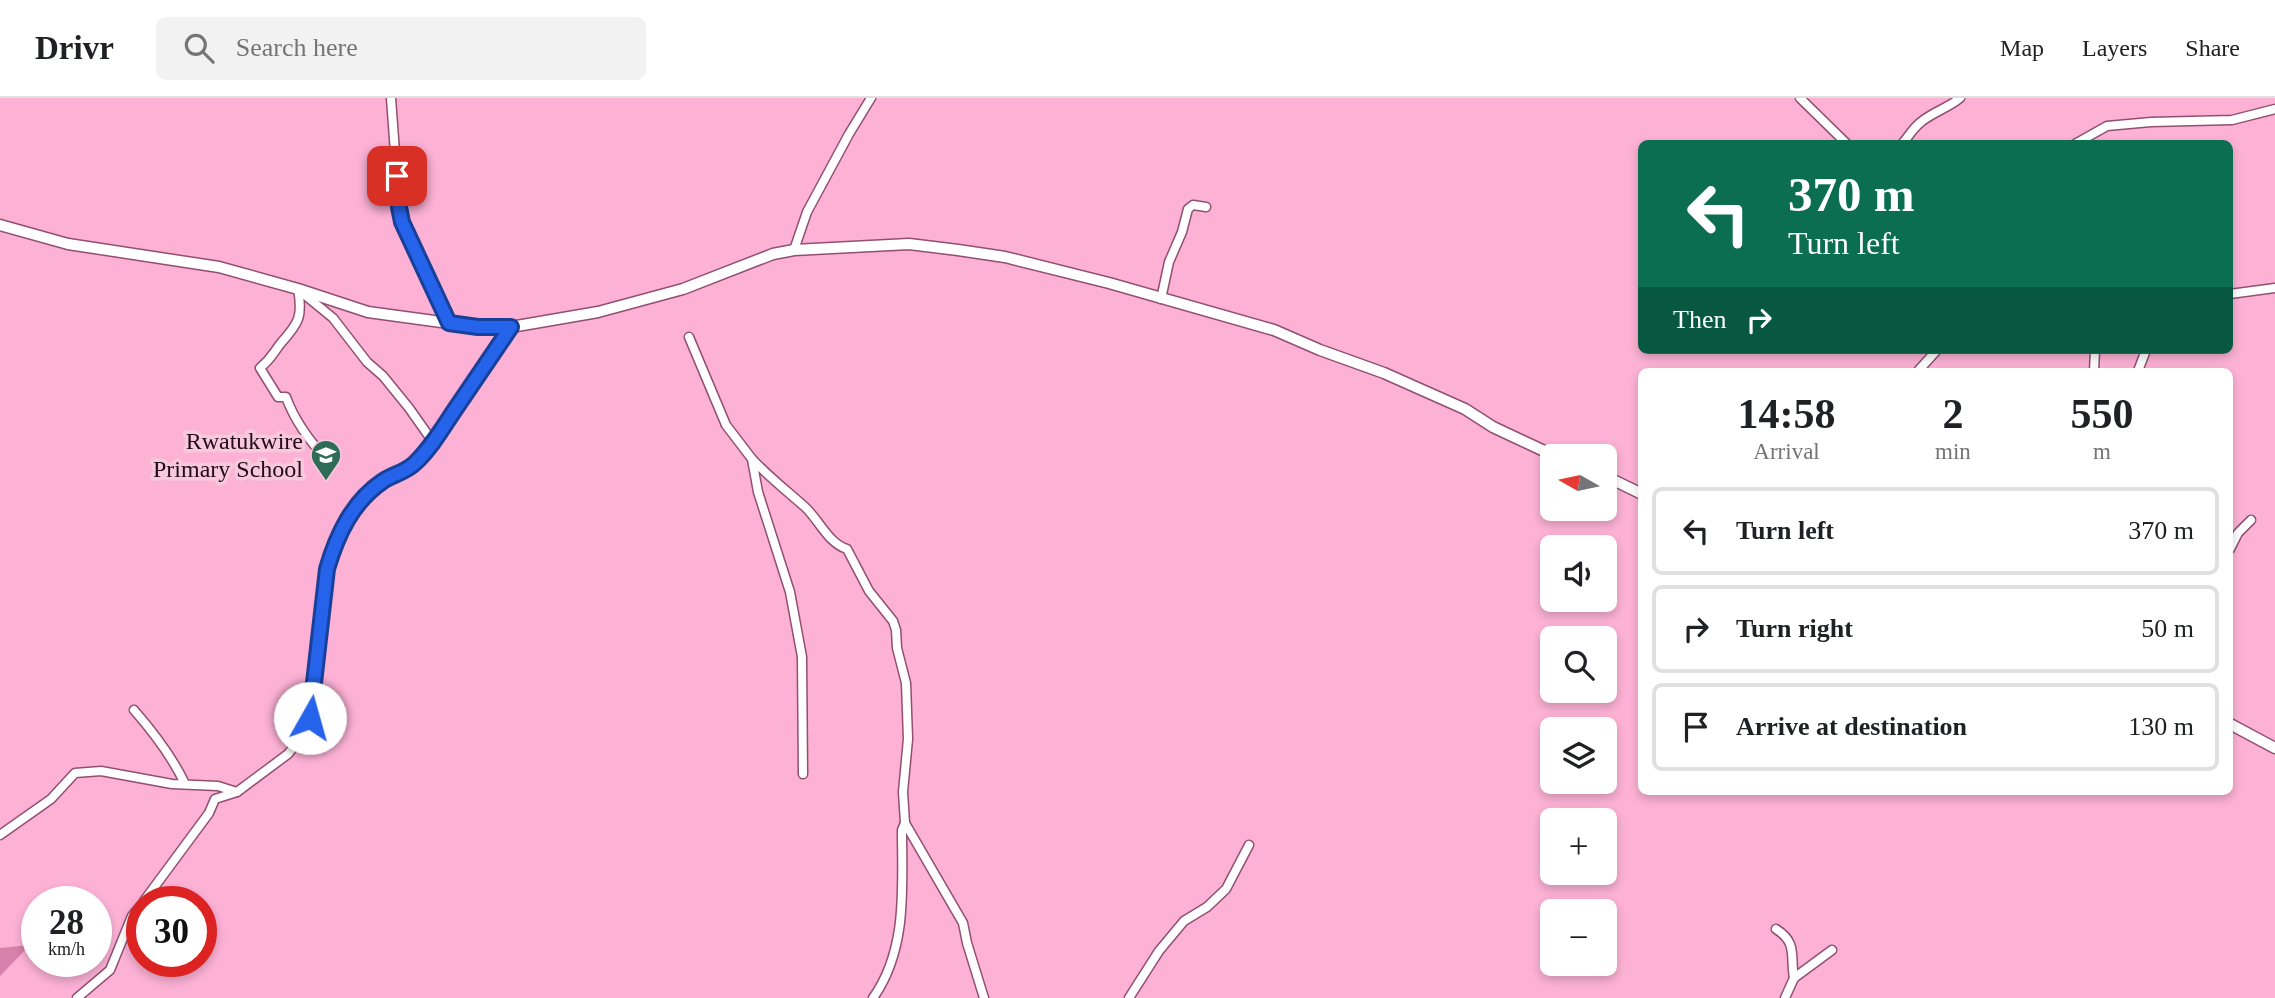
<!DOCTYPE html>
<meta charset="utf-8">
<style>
:root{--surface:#fff;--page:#f2f2f2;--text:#202124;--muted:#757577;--line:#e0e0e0}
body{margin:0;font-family:Georgia,serif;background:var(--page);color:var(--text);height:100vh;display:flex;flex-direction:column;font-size:26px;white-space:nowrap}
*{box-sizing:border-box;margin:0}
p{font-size:23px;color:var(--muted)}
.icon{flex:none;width:38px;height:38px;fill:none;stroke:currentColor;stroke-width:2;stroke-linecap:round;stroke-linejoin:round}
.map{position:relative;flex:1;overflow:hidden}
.drawer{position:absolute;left:1638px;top:270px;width:595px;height:427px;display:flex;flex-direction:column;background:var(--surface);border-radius:10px;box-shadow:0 4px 10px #0003}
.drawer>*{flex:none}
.top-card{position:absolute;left:1638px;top:42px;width:595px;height:214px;border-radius:10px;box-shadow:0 4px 10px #0003;background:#0b6e4f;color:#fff;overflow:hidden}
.needle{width:46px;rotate:279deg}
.tools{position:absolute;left:1540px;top:346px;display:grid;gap:14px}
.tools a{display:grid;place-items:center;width:77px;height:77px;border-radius:10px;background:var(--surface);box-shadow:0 4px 10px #0003;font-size:35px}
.speed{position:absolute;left:21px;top:788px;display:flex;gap:14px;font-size:35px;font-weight:700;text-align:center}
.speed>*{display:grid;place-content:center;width:91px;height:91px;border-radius:50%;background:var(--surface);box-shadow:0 4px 10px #0003;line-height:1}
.speed small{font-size:18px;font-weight:400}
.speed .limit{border:10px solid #d22;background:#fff;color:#111}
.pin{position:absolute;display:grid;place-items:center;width:60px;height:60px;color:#fff;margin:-30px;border-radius:14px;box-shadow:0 4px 10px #0006}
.me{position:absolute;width:77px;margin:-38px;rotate:7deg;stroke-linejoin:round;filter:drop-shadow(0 0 5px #0008)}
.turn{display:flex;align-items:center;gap:24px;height:147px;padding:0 35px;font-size:32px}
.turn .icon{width:91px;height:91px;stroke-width:2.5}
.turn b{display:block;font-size:49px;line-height:60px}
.then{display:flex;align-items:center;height:66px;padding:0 35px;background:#0003;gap:14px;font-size:26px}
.eta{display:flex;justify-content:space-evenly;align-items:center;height:119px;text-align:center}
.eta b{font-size:42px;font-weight:800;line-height:49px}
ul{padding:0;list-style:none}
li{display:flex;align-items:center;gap:21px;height:88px;margin:0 14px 10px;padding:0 21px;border:4px solid var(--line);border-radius:10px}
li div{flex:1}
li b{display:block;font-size:26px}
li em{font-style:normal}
header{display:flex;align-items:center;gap:42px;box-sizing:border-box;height:98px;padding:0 35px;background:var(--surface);border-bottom:2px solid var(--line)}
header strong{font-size:33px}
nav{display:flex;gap:38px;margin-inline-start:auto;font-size:24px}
.search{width:490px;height:63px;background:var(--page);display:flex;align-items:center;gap:18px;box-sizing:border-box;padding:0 24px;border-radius:10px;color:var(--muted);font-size:26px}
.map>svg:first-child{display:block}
.green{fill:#d682ac}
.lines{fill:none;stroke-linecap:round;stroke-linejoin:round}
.minor-casing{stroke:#914f71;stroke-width:11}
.tertiary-casing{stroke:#914f71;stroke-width:13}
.minor{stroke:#fff;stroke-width:8}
.tertiary{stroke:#fff;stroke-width:10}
.route-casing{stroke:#184099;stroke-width:18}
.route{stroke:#2563eb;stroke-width:12}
.labels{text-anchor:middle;stroke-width:7;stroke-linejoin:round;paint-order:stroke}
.poi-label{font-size:24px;fill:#250b19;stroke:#f7c9de;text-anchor:end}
</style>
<header>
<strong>Drivr</strong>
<div class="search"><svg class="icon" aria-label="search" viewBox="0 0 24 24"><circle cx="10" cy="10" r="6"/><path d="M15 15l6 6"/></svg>Search here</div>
<nav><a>Map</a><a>Layers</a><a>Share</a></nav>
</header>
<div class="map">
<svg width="2275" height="900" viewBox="0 0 2275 900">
<rect width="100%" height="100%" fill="#fcb1d5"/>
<polygon class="green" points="30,847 0,878 0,850"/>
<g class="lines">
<g class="minor-casing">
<g id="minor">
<polyline points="391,0 399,109 402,124 449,225"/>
<polyline points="1800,0 1847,46"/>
<path d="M1902 46C1909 38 1913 30 1921 24 1933 14 1948 10 1960 0"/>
<polyline points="2075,46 2107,28 2151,24 2232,22 2275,11"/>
<polyline points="794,152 807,114 849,36 871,0"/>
<path d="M298 191C303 218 299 225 281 245 273 255 272 260 260 270L278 299H286C295 324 311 345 329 364"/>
<polyline points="300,193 333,220 367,264 383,278 409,310 433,344"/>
<polyline points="2230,196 2275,190"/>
<polyline points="1161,201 1169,164 1182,134 1188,111 1193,107 1206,109"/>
<polyline points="689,239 726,327 752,361 758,394 790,494 802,559 803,676"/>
<polyline points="1918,273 1937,252"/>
<polyline points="2094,273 2095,252"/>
<polyline points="2138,273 2146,252"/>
<path d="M752 361C769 379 787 393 805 409 819 422 828 445 847 451L869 493 893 523 896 532 897 550 906 585 908 641 903 694 905 725 902 732C902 788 908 851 873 900"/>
<polyline points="2230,451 2238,435 2251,422"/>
<path d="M134 612C154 635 173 660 185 686"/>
<polyline points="905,725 963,825 967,845 984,900"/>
<polyline points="0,737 51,701 75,675 101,673 172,686 218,688 237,694"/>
<path d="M144 803 209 715 215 701 237 694 288 656 304 636 310 620 327 471C337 437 352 404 383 383 396 375 409 373 419 361 453 320 481 273 511 229"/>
<path d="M1776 831C1798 845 1790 858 1794 880"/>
<polyline points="77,900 110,872 132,818 142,806"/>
<polyline points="1129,900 1159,853 1184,823 1207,809 1226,791 1249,747"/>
<polyline points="1785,900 1794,880 1832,852"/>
</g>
</g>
<g class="tertiary-casing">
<g id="tertiary">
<polyline points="0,127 68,146 219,169 298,191 368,214 478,229 511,229 598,214 683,191 773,156 794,152 909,146 958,152 1005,159 1109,185 1274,232 1320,252 1384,275 1465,311 1493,329 1557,359"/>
<polyline points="1605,378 1642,396"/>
<polyline points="2230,626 2275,650"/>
</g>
</g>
<use href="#minor" class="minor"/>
<use href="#tertiary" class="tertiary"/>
</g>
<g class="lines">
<g class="route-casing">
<path id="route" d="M310 620 327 471C337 437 352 404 383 383 394 376 406 374 415 365 431 350 442 331 454 313 473 285 492 257 511 229H478L449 225 402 124 399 109 397 78"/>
</g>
<use href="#route" class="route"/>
</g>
<defs>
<g id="school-pin" transform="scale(1.575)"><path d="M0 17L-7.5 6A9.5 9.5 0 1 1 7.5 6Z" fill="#2f6c58" stroke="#f7c9de"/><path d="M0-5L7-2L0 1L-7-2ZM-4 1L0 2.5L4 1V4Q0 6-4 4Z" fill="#fff"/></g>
</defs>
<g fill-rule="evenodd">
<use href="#school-pin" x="326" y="357"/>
</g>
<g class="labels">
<g class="poi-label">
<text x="303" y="351">Rwatukwire<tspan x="303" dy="28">Primary School</tspan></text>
</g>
</g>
</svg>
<div class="tools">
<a><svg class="needle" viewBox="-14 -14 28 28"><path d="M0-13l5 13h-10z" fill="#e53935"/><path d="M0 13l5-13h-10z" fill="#757577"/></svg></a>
<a><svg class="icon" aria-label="sound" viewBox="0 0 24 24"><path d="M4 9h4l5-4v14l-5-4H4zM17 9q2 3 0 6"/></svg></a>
<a><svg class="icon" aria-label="search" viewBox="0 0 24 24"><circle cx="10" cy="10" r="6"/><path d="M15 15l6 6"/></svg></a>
<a><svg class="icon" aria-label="layers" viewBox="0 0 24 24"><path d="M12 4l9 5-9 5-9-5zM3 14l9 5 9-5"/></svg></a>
<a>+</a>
<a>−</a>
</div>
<div class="speed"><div>28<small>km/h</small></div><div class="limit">30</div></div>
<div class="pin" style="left:397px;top:78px;background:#d93025"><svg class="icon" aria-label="arrive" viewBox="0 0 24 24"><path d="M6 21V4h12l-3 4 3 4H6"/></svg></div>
<svg class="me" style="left:310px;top:620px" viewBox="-20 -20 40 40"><circle r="19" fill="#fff"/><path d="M0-13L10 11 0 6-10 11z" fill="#2563eb"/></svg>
<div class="top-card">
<div class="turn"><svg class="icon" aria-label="left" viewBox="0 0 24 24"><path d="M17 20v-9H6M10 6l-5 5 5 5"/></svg><div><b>370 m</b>Turn left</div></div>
<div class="then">Then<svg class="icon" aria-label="right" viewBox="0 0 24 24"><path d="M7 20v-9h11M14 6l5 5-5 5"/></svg></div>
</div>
<section class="drawer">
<div class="eta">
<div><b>14:58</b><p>Arrival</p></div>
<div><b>2</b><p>min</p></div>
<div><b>550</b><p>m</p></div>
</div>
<ul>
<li><svg class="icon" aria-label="left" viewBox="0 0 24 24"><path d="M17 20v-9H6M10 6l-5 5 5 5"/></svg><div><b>Turn left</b></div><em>370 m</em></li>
<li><svg class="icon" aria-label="right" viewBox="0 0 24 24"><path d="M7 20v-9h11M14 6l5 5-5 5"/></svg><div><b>Turn right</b></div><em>50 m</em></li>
<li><svg class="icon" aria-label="arrive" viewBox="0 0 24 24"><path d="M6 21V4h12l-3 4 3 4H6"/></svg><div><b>Arrive at destination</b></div><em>130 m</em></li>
</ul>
</section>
</div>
